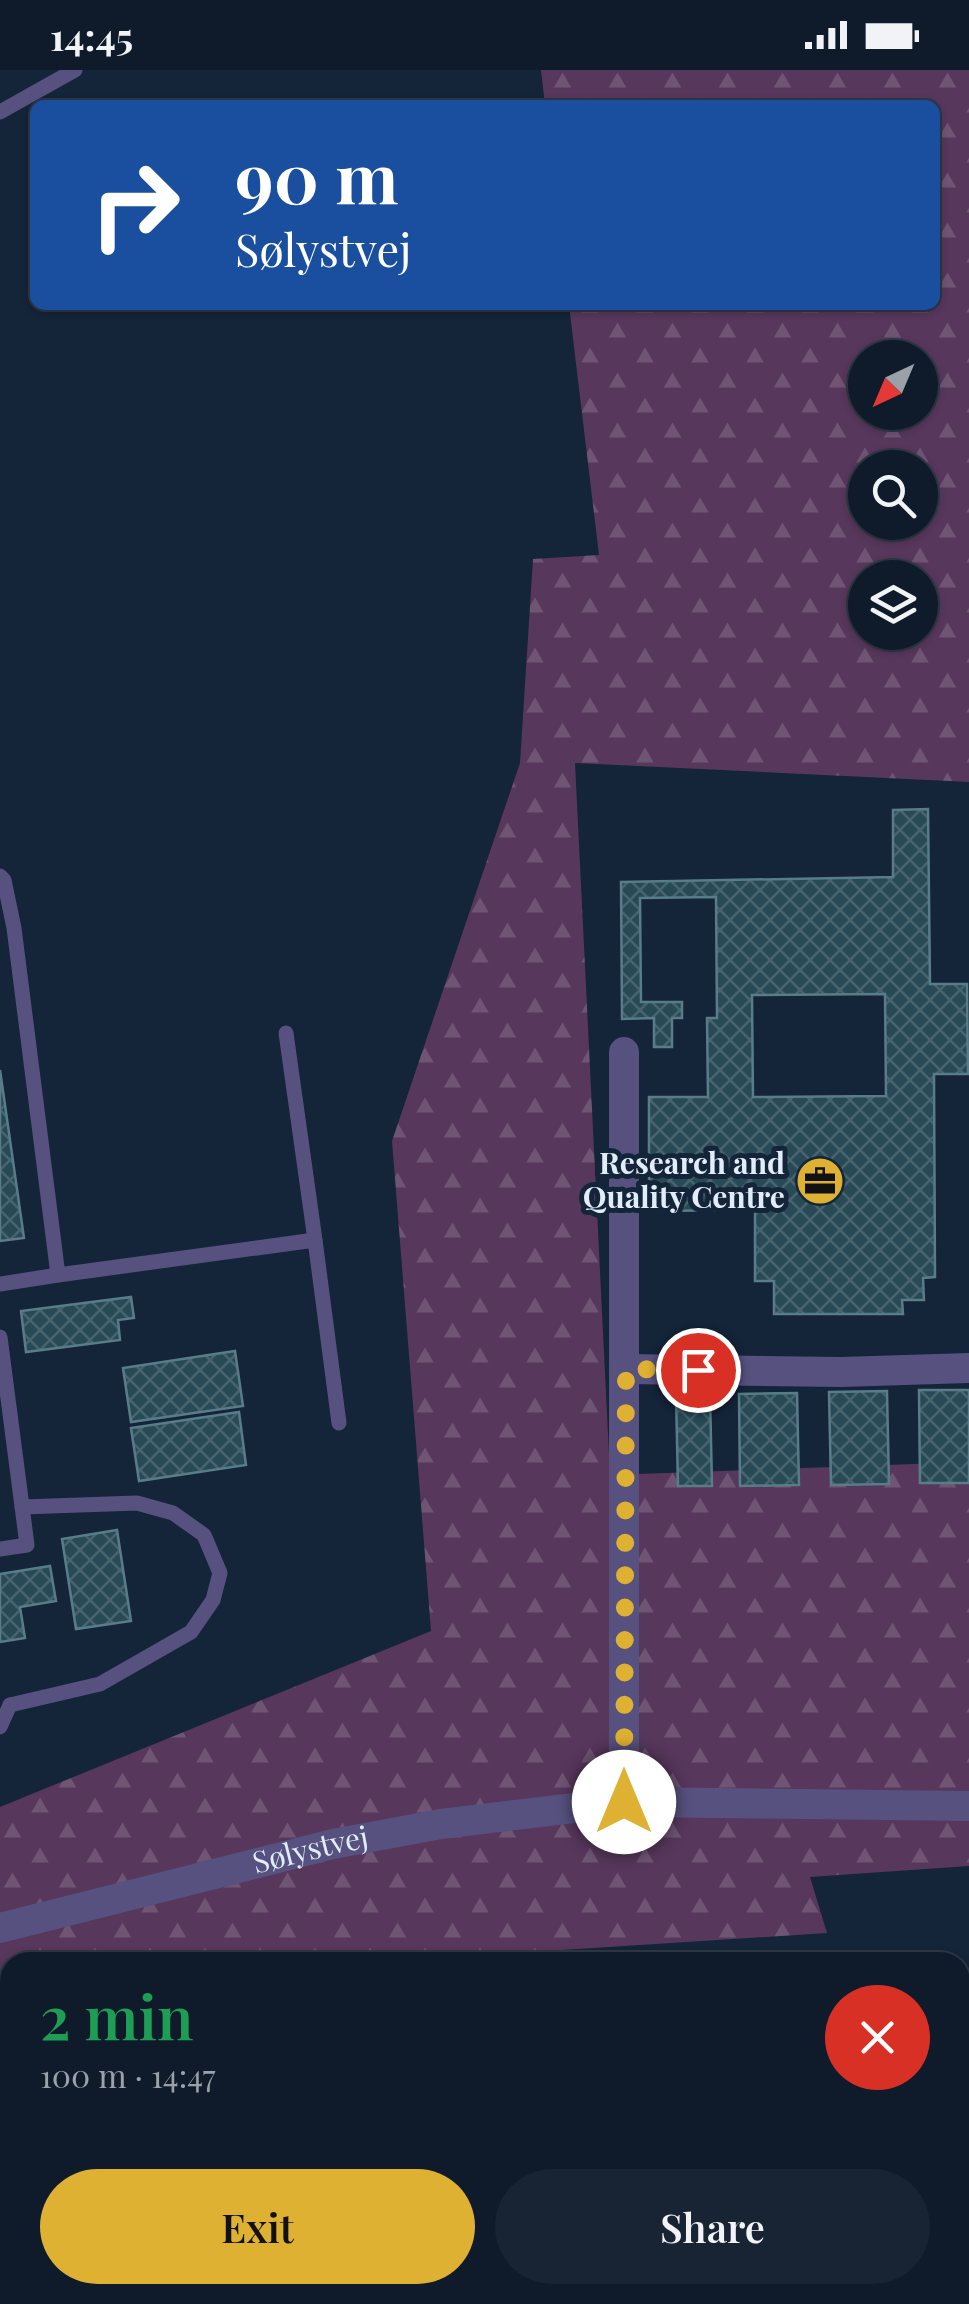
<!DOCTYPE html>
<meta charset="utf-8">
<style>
:root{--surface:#0f1b2b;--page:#182433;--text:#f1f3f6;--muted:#9ba1a9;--line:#2f3947;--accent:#deb133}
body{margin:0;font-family:"Playfair Display",serif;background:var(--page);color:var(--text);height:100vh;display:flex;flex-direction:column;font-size:38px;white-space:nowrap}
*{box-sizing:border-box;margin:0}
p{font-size:32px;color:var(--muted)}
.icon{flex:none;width:55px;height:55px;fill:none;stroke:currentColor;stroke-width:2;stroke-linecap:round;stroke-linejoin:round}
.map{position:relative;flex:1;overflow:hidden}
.drawer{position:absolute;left:0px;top:1882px;width:970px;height:352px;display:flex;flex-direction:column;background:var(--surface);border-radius:30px 30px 0 0;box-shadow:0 2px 8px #0004,0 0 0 2px var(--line)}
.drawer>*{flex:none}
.hud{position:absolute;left:30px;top:30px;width:910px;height:210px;border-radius:15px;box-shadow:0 2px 8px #0004,0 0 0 2px var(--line);background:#1a4fa0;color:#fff;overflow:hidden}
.needle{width:65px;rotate:224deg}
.buttons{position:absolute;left:848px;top:270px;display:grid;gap:20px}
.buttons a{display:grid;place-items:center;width:90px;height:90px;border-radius:50%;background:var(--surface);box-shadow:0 2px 8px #0004,0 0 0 2px var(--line);font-size:50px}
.pin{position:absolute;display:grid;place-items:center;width:85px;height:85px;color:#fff;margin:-42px;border:5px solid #fff;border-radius:50%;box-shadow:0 2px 10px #0007}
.me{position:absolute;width:110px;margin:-55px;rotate:0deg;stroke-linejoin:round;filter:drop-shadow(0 0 8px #0008)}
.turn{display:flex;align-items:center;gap:35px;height:210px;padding:0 40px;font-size:45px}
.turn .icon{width:130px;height:130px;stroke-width:2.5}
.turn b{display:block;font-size:70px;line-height:85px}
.round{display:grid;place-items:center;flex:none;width:105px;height:105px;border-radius:52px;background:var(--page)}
.overview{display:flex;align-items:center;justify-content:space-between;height:170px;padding:0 40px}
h1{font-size:60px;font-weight:600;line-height:75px;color:#1e9e55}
.button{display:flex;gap:20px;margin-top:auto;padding:20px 40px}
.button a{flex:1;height:115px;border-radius:60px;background:var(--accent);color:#111;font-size:40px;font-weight:600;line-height:115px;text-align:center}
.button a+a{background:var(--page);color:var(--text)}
.status{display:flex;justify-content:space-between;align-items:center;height:70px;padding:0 50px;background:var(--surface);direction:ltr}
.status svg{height:28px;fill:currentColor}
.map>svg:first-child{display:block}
.forest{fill:url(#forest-firs);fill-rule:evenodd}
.building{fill:url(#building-cross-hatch);stroke:#587c88;stroke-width:2.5;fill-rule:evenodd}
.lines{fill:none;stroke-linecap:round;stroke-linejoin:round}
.service{stroke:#57517f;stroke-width:15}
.minor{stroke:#57517f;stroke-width:30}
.route{stroke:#deb133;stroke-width:18;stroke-dasharray:0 32.4}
.labels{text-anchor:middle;stroke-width:10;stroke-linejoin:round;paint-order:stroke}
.poi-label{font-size:30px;font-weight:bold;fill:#e2edfb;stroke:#142439;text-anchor:end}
.street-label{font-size:30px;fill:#e2edfb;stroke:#142439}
</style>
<div class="status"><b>14:45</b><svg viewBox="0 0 49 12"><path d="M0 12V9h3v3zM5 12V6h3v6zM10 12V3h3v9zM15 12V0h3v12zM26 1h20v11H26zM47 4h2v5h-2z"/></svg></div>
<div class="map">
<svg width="969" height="2234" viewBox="0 0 969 2234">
<defs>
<pattern id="forest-firs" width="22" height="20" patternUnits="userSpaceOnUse" patternTransform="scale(2.5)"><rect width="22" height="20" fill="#57375c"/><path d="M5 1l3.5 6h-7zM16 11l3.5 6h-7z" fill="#6f5474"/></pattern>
<pattern id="building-cross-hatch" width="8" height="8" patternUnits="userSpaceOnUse" patternTransform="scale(2.5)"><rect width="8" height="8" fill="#284a56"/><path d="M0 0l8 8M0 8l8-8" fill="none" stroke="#47646f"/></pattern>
</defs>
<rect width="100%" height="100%" fill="#142439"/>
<path class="forest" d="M541 0H969V712L575 693 610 1405 969 1392V1796L810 1807 827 1863 374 1892H10V1916L0 1917V1737L431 1561 392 1071 520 693 533 489 599 485 569 235H935V35H545ZM865 288H920V342H865ZM865 398H920V452H865ZM865 508H920V562H865Z"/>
<g class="building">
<path d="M928 739 930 914H967L968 1004H934L935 1207 923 1208 924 1230H902L903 1244H774V1211H755V1140L649 1141V1027H708L707 948H717L716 827 640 828 641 932H682V948H672V977H654V948L622 949 621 812 893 807V740ZM885 924 886 1026 753 1027 752 925Z"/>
<polygon points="0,1000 24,1168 0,1171"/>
<polygon points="131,1227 134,1248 118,1250 120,1270 26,1282 21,1241"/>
<polygon points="235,1281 243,1336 131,1352 123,1298"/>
<polygon points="919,1320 969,1320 969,1413 920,1413"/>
<polygon points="887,1321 889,1414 831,1415 829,1322"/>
<polygon points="797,1323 799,1415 740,1416 739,1324"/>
<polygon points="710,1324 712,1416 678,1416 676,1325"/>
<polygon points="239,1342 246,1395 139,1411 131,1358"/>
<polygon points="117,1460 131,1551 76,1559 62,1469"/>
<polygon points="50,1496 56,1531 20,1537 25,1568 0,1572 0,1504"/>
<polygon points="755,1886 773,1892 715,1892 717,1891"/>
<polygon points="969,1916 969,2022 960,2013 960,1922"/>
<polygon points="10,2111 10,2186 0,2156 0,2114"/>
<polygon points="960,2113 969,2143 969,2152 960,2155"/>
<polygon points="23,2225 56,2225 59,2234 26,2234"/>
<polygon points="91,2225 217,2225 216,2234 91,2234"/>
</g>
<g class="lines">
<g class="service">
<polyline points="0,42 75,0"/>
<polyline points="0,806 4,810 14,858 58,1205 0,1214"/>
<polyline points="286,963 315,1170"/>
<polyline points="58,1205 315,1170 339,1353"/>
<polyline points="0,1267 27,1475 0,1479"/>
<polyline points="10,1635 100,1614 191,1562 213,1530 220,1503 204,1465 173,1443 137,1433 22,1437"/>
<polyline points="0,1657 10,1635"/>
<polyline points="960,2175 969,2171"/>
<polyline points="586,2225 589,2234"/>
<polyline points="851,2225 854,2234"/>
<polyline points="496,2234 524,2225"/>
</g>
<g class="minor">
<polyline points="624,982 624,1732"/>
<polyline points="626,1299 841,1302 969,1298"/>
<path id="s1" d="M0 1858 333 1774 441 1754 624 1732 969 1736"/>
</g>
</g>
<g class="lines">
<polyline class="route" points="624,1732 626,1299 698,1300"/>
</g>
<defs>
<g id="office-disc" transform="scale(2.5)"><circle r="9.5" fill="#deb133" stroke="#142439"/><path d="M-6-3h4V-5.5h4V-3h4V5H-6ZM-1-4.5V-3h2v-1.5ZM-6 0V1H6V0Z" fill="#111"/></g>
</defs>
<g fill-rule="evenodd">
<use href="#office-disc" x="820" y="1111"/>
</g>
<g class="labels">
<g class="poi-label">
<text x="785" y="1104">Research and<tspan x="785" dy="34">Quality Centre</tspan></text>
</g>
<g class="street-label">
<text dy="10" stroke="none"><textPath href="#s1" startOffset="320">Sølystvej</textPath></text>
</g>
</g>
</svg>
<div class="buttons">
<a><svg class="needle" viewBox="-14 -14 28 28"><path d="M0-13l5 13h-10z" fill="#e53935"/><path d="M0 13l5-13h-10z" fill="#9ba1a9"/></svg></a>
<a><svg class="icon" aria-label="search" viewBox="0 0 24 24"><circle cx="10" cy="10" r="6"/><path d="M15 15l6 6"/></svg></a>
<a><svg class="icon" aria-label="layers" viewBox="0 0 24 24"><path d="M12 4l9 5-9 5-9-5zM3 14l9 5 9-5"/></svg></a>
</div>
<div class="pin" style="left:698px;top:1300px;background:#d93025"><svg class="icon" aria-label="arrive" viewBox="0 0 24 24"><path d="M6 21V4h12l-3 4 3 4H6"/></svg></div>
<svg class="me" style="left:624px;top:1732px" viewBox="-20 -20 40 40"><circle r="19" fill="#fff"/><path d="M0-13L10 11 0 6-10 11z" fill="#deb133"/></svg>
<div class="hud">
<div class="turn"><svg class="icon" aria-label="right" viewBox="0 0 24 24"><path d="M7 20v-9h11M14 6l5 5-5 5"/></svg><div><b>90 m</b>Sølystvej</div></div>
</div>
<section class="drawer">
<div class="overview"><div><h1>2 min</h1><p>100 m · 14:47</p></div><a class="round" style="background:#d93025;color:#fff"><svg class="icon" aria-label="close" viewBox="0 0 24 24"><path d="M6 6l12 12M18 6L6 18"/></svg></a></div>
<div class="button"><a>Exit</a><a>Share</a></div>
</section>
</div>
